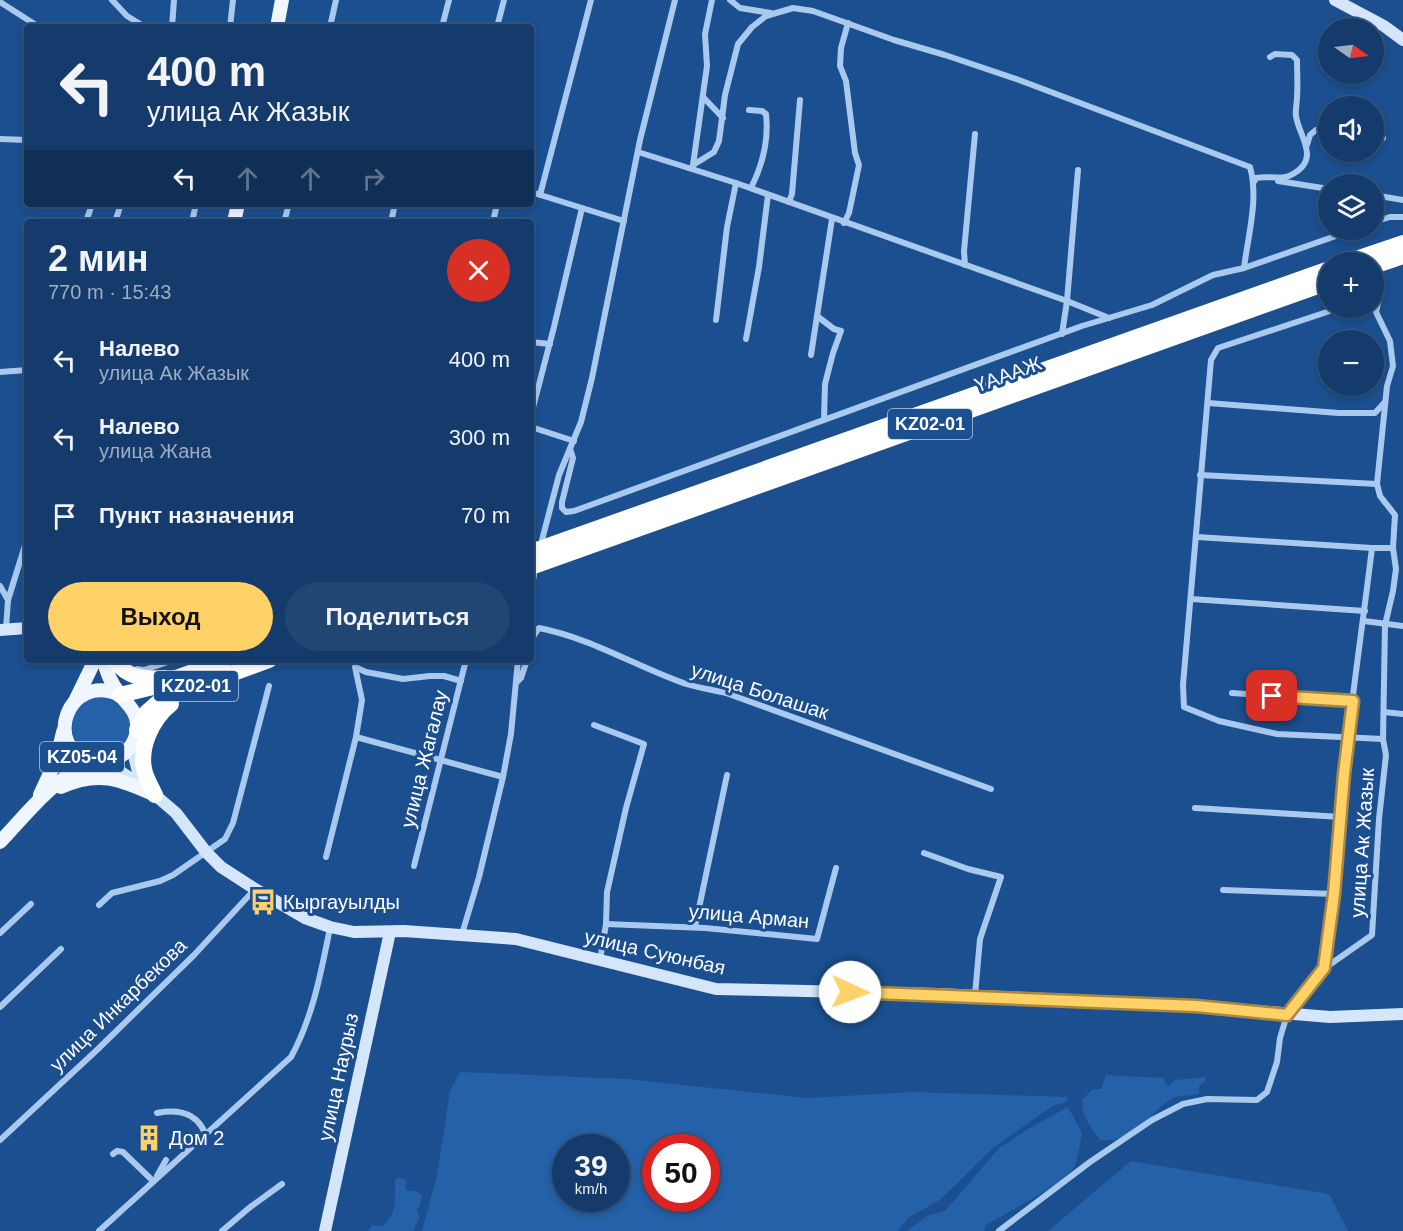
<!DOCTYPE html>
<html lang="ru">
<meta charset="utf-8">
<style>
:root{--surface:#143b6b;--page:#214673;--text:#f1f3f6;--muted:#9dadc1;--line:#33557e;--accent:#ffd166}
body{margin:0;font-family:Helvetica,sans-serif;background:var(--page);color:var(--text);height:100vh;display:flex;flex-direction:column;font-size:22px;white-space:nowrap}
*{box-sizing:border-box;margin:0}
p{font-size:20px;color:var(--muted)}
.icon{flex:none;width:33px;height:33px;fill:none;stroke:currentColor;stroke-width:2;stroke-linecap:round;stroke-linejoin:round}
.map{position:relative;flex:1;overflow:hidden}
.side{position:absolute;left:24px;top:219px;width:510px;height:444px;display:flex;flex-direction:column;background:var(--surface);border-radius:6px;box-shadow:0 3px 9px #0003,0 0 0 2px var(--line)}
.side>*{flex:none}
.top-card{position:absolute;left:24px;top:24px;width:510px;height:183px;border-radius:6px;box-shadow:0 3px 9px #0003,0 0 0 2px var(--line);background:#143b6b;color:var(--text);overflow:hidden}
.needle{width:39px;rotate:104deg}
.controls{position:absolute;left:1318px;top:18px;display:grid;gap:12px}
.controls a{display:grid;place-items:center;width:66px;height:66px;border-radius:50%;background:var(--surface);box-shadow:0 3px 9px #0003,0 0 0 2px var(--line);font-size:30px}
.speed{position:absolute;left:552px;top:1134px;display:flex;gap:12px;font-size:30px;font-weight:700;text-align:center}
.speed>*{display:grid;place-content:center;width:78px;height:78px;border-radius:50%;background:var(--surface);box-shadow:0 3px 9px #0003,0 0 0 2px var(--line);line-height:1}
.speed small{font-size:15px;font-weight:400}
.speed .limit{border:9px solid #d22;background:#fff;color:#111}
.pin{position:absolute;display:grid;place-items:center;width:51px;height:51px;color:#fff;margin:-26px;border-radius:12px;box-shadow:0 3px 9px #0006}
.me{position:absolute;width:66px;margin:-33px;rotate:92deg;stroke-linejoin:round;filter:drop-shadow(0 0 4px #0008)}
.turn{display:flex;align-items:center;gap:21px;height:126px;padding:0 24px;font-size:27px}
.turn .icon{width:78px;height:78px;stroke-width:2.5}
.turn b{display:block;font-size:42px;line-height:51px}
.lanes{display:flex;align-items:center;height:57px;padding:0 24px;background:#0003;justify-content:center;gap:30px;direction:ltr}
.lanes .off{opacity:.35}
.round{display:grid;place-items:center;flex:none;width:63px;height:63px;border-radius:32px;background:var(--page)}
.summary{display:flex;align-items:center;justify-content:space-between;height:102px;padding:0 24px}
h1{font-size:36px;font-weight:800;line-height:45px}
.button{display:flex;gap:12px;margin-top:auto;padding:12px 24px}
.button a{flex:1;height:69px;border-radius:36px;background:var(--accent);color:#111;font-size:24px;font-weight:800;line-height:69px;text-align:center}
.button a+a{background:var(--page);color:var(--text)}
ul{padding:0;list-style:none}
li{display:flex;align-items:center;gap:18px;height:78px;padding:0 24px}
li div{flex:1}
li b{display:block;font-size:22px}
li em{font-style:normal}
.map>svg:first-child{display:block}
.green{fill:#2461a8;fill-rule:evenodd}
.lines{fill:none;stroke-linecap:round;stroke-linejoin:round}
.street{stroke:#a9c9ee;stroke-width:6}
.secondary{stroke:#d6e6fa;stroke-width:12}
.primary{stroke:#f0f6ff;stroke-width:14}
.highway{stroke:#fff;stroke-width:16}
.route-casing{stroke:#a68842;stroke-width:15}
.route{stroke:#ffd166;stroke-width:10}
.labels{text-anchor:middle;stroke-width:6;stroke-linejoin:round;paint-order:stroke}
.shield{fill:#1b4f8f;stroke:#bbcadd;stroke-width:1.5}
.shield-label{font-size:18px;font-weight:bold;fill:#fff}
.street-label{font-size:20px;fill:#fff;stroke:#1b4f8f}
.poi-label{font-size:20px;fill:#fff;stroke:#1b4f8f;text-anchor:start}
</style>
<div class="map">
<svg width="1403" height="1231" viewBox="0 0 1403 1231">
<rect width="100%" height="100%" fill="#1b4f8f"/>
<g class="green">
<circle cx="101" cy="726" r="29"/>
<path d="M460 1072 627 1079 808 1098 914 1092 1068 1097 1065 1103 1054 1105 993 1148 940 1200 908 1218 898 1231H422L437 1175 450 1091ZM566 1148H616V1198H566ZM656 1148H706V1198H656Z"/>
<path d="M1106 1075 1163 1078 1168 1087 1175 1080 1205 1077 1206 1081 1199 1086V1094C1191 1096 1177 1095 1171 1099 1147 1115 1132 1144 1100 1140 1091 1128 1081 1115 1082 1100L1093 1089H1101Z"/>
<path d="M1068 1107 1082 1133C1080 1143 1079 1155 1075 1165 1068 1182 1004 1214 986 1225L984 1231H907L927 1216 945 1211 999 1148 1028 1129Z"/>
<polygon points="1131,1161 1329,1194 1348,1231 1048,1231"/>
<path d="M399 1177 407 1180 405 1187 408 1191H417L422 1196 420 1206 416 1210 420 1217 413 1231H368L372 1225 382 1226C398 1213 395 1199 395 1180Z"/>
</g>
<g class="lines">
<g class="street">
<polyline points="112,0 127,16 145,27"/>
<polyline points="730,0 740,8 771,13"/>
<polyline points="0,2 39,27"/>
<polyline points="172,27 174,0"/>
<polyline points="230,27 233,0"/>
<polyline points="330,27 336,0"/>
<polyline points="442,27 449,0"/>
<polyline points="497,27 504,0"/>
<polyline points="703,97 723,118"/>
<path d="M749 110 762 111 766 114C769 140 762 166 751 188"/>
<polyline points="1374,136 1383,138"/>
<polyline points="0,139 27,140"/>
<polyline points="1307,145 1310,135 1316,130 1329,129"/>
<polyline points="638,152 736,183 1067,301 1078,170"/>
<polyline points="693,165 707,66 705,34 712,0"/>
<path d="M693 168V165L714 152 719 141 725 95 738 44 752 27 766 16 793 8 813 11 894 40 945 55 1019 80 1250 167C1259 199 1248 235 1244 268"/>
<polyline points="1278,181 1329,189"/>
<path d="M1254 182 1256 178C1269 175 1282 181 1293 174 1321 158 1299 137 1296 116 1295 110 1297 104 1297 97 1298 85 1297 72 1297 60L1292 55 1275 54 1270 57"/>
<polyline points="531,192 582,208"/>
<polyline points="540,195 591,0"/>
<polyline points="1374,195 1403,200"/>
<polyline points="789,202 792,194 800,100"/>
<polyline points="86,222 92,204"/>
<polyline points="115,222 121,204"/>
<polyline points="192,222 196,204"/>
<polyline points="284,222 289,204"/>
<polyline points="391,222 395,204"/>
<polyline points="493,222 497,204"/>
<polyline points="1374,222 1390,217 1403,217"/>
<polyline points="844,223 849,213 859,165 855,153 846,81 840,66 841,48 848,23"/>
<polyline points="965,265 964,251 975,134"/>
<polyline points="1339,308 1218,348 1211,360 1183,685 1184,707 1219,721 1277,734 1383,739"/>
<polyline points="817,316 834,329 841,331 833,353 825,384 824,419"/>
<polyline points="716,320 727,227 736,183"/>
<polyline points="1062,334 1067,301 1109,318"/>
<polyline points="746,339 759,267 768,195"/>
<polyline points="531,342 550,344"/>
<polyline points="811,355 832,219"/>
<polyline points="0,372 27,370"/>
<polyline points="1208,403 1339,413 1375,413 1385,402"/>
<polyline points="531,415 554,327 582,208 624,221"/>
<polyline points="531,427 574,441"/>
<polyline points="570,449 573,458 562,502 562,508 566,512 574,511 1082,326 1152,305 1213,275 1244,268 1353,230"/>
<polyline points="1200,475 1377,484"/>
<polyline points="1197,537 1372,548"/>
<polyline points="542,540 559,475 581,422 592,378 640,140 675,0"/>
<polyline points="0,586 8,600 6,629"/>
<polyline points="531,591 534,575"/>
<polyline points="1191,599 1365,611"/>
<polyline points="8,600 27,539"/>
<polyline points="1364,621 1403,626"/>
<path d="M531 645 534 635 539 628C591 638 637 667 686 684 699 688 713 690 726 693L991 789"/>
<polyline points="137,669 144,670 174,660"/>
<polyline points="517,682 521,678 527,660"/>
<polyline points="1232,693 1353,701"/>
<polyline points="1384,712 1403,714"/>
<polyline points="594,725 644,744 626,808 607,892 606,924 600,960"/>
<polyline points="356,737 503,777"/>
<polyline points="1195,808 1341,817"/>
<polyline points="924,853 968,869 1001,877 980,939 975,995"/>
<polyline points="326,857 356,737 362,700 355,667 366,672 403,679 430,676 444,676 461,681"/>
<polyline points="414,866 466,660"/>
<polyline points="1223,890 1334,894"/>
<polyline points="99,905 112,893 160,881 173,875 225,839 233,823 269,686"/>
<polyline points="606,924 705,928 817,939 836,868"/>
<polyline points="695,927 727,775"/>
<polyline points="0,933 31,904"/>
<polyline points="462,934 479,877 503,777 511,734 518,660"/>
<path d="M1325 968C1333 902 1337 836 1344 771 1352 696 1363 622 1372 548H1393L1395 515 1380 496 1377 484 1387 386 1393 366 1390 341 1376 312 1379 299H1374"/>
<polyline points="0,1007 61,949"/>
<path d="M157 1113C178 1109 196 1112 205 1133"/>
<polyline points="0,1140 98,1049 194,955 255,889"/>
<polyline points="113,1154 117,1151 123,1152 153,1181"/>
<polyline points="157,1176 166,1160"/>
<path d="M99 1231 291 1057C313 1017 321 972 330 928"/>
<polyline points="222,1231 249,1208 282,1184"/>
<polyline points="999,1231 1090,1162 1152,1120 1183,1104 1207,1099 1257,1100 1267,1092 1277,1062 1280,1038 1287,1015 1325,968 1372,935 1379,819 1386,755 1383,739 1385,625 1393,591 1396,569 1393,548"/>
</g>
<g class="secondary">
<polyline points="1335,0 1384,26 1403,40"/>
<polyline points="0,630 27,628"/>
<polyline points="135,738 134,756 139,776 155,795 176,813 206,852 221,867 255,889 305,918 330,927 354,932 404,931 516,939 716,989 938,994 1196,1006 1330,1017 1403,1014"/>
<polyline points="99,763 115,768 139,784"/>
<polyline points="325,1231 390,932"/>
</g>
<g class="primary">
<polyline points="277,27 282,0"/>
<polyline points="234,222 238,204"/>
<path d="M104 660C106 672 111 683 119 693 126 704 136 709 137 724 138 738 130 751 118 758 109 763 100 764 91 761 42 748 67 671 120 695"/>
<polyline points="76,699 95,660"/>
<path d="M61 787C98 770 120 779 155 795"/>
<polyline points="40,795 57,758 63,732"/>
<path d="M0 842C29 812 55 774 97 763"/>
</g>
<g class="highway">
<polyline points="1347,262 1403,243"/>
<polyline points="1374,266 1403,256"/>
<polyline points="531,552 1329,269"/>
<polyline points="531,567 1329,282"/>
<path d="M114 660C127 677 143 680 164 678"/>
<polyline points="120,695 149,688 225,660"/>
<polyline points="137,730 147,712 162,699 269,660"/>
<path d="M155 795C152 788 147 780 145 773 138 749 152 719 171 704"/>
</g>
</g>
<g class="lines">
<g class="route-casing">
<polyline id="route" points="850,992 1196,1006 1287,1015 1324,968 1334,894 1344,774 1353,701 1272,696"/>
</g>
<use href="#route" class="route"/>
</g>
<defs>
<g id="bus-bare" transform="scale(2.07)"><path d="M-5-6H5V4H4V6H2V4H-2V6H-4V4H-5ZM-3.5-4V0h7V-4ZM-3.5 1.2v1.5H-2V1.2ZM2 1.2v1.5H3.5V1.2Z" fill="#ffd166" stroke="#1b4f8f" stroke-width="2.5" paint-order="stroke"/></g>
<g id="building-bare" transform="scale(2.07)"><path d="M-4-6H4V6H1V3H-1V6H-4ZM-2.5-4.3h1.7v1.8h-1.7ZM.8-4.3h1.7v1.8H.8ZM-2.5-1h1.7V.8h-1.7ZM.8-1h1.7V.8H.8Z" fill="#ffd166" stroke="#1b4f8f" stroke-width="2.5" paint-order="stroke"/></g>
</defs>
<g fill-rule="evenodd">
<use href="#bus-bare" x="263" y="902"/>
<use href="#building-bare" x="149" y="1138"/>
</g>
<g class="labels">
<g class="shield">
<rect x="888" y="409" width="84" height="30" rx="4.5"/>
<rect x="154" y="671" width="84" height="30" rx="4.5"/>
<rect x="40" y="742" width="84" height="30" rx="4.5"/>
</g>
<g class="shield-label">
<text x="930" y="430">KZ02-01</text>
<text x="196" y="692">KZ02-01</text>
<text x="82" y="763">KZ05-04</text>
</g>
<g class="street-label">
<text transform="translate(1008 374) rotate(-20)" y="7">ҮАААЖ</text>
<text transform="translate(760 691) rotate(18)" y="7">улица Болашак</text>
<text transform="translate(424 759) rotate(-76)" y="7">улица Жагалау</text>
<text transform="translate(1362 843) rotate(-86)" y="7">улица Ак Жазык</text>
<text transform="translate(749 916) rotate(5)" y="7">улица Арман</text>
<text transform="translate(655 952) rotate(13)" y="7">улица Суюнбая</text>
<text transform="translate(118 1005) rotate(-44)" y="7">улица Инкарбекова</text>
<text transform="translate(338 1077) rotate(-78)" y="7">улица Наурыз</text>
</g>
<g class="poi-label">
<text x="283" y="909">Кыргауылды</text>
<text x="169" y="1145">Дом 2</text>
</g>
</g>
</svg>
<div class="controls">
<a><svg class="needle" viewBox="-14 -14 28 28"><path d="M0-13l5 13h-10z" fill="#e53935"/><path d="M0 13l5-13h-10z" fill="#9dadc1"/></svg></a>
<a><svg class="icon" aria-label="sound" viewBox="0 0 24 24"><path d="M4 9h4l5-4v14l-5-4H4zM17 9q2 3 0 6"/></svg></a>
<a><svg class="icon" aria-label="layers" viewBox="0 0 24 24"><path d="M12 4l9 5-9 5-9-5zM3 14l9 5 9-5"/></svg></a>
<a>+</a>
<a>−</a>
</div>
<div class="speed"><div>39<small>km/h</small></div><div class="limit">50</div></div>
<div class="pin" style="left:1272px;top:696px;background:#d93025"><svg class="icon" aria-label="arrive" viewBox="0 0 24 24"><path d="M6 21V4h12l-3 4 3 4H6"/></svg></div>
<svg class="me" style="left:850px;top:992px" viewBox="-20 -20 40 40"><circle r="19" fill="#fff"/><path d="M0-13L10 11 0 6-10 11z" fill="#ffd166"/></svg>
<div class="top-card">
<div class="turn"><svg class="icon" aria-label="left" viewBox="0 0 24 24"><path d="M17 20v-9H6M10 6l-5 5 5 5"/></svg><div><b>400 m</b>улица Ак Жазык</div></div>
<div class="lanes"><svg class="icon" aria-label="left" viewBox="0 0 24 24"><path d="M17 20v-9H6M10 6l-5 5 5 5"/></svg><svg class="icon off" aria-label="ahead" viewBox="0 0 24 24"><path d="M12 20V5M6 11l6-6 6 6"/></svg><svg class="icon off" aria-label="ahead" viewBox="0 0 24 24"><path d="M12 20V5M6 11l6-6 6 6"/></svg><svg class="icon off" aria-label="right" viewBox="0 0 24 24"><path d="M7 20v-9h11M14 6l5 5-5 5"/></svg></div>
</div>
<section class="side">
<div class="summary"><div><h1>2 мин</h1><p>770 m · 15:43</p></div><a class="round" style="background:#d93025;color:#fff"><svg class="icon" aria-label="close" viewBox="0 0 24 24"><path d="M6 6l12 12M18 6L6 18"/></svg></a></div>
<ul>
<li><svg class="icon" aria-label="left" viewBox="0 0 24 24"><path d="M17 20v-9H6M10 6l-5 5 5 5"/></svg><div><b>Налево</b><p>улица Ак Жазык</p></div><em>400 m</em></li>
<li><svg class="icon" aria-label="left" viewBox="0 0 24 24"><path d="M17 20v-9H6M10 6l-5 5 5 5"/></svg><div><b>Налево</b><p>улица Жана</p></div><em>300 m</em></li>
<li><svg class="icon" aria-label="arrive" viewBox="0 0 24 24"><path d="M6 21V4h12l-3 4 3 4H6"/></svg><div><b>Пункт назначения</b></div><em>70 m</em></li>
</ul>
<div class="button"><a>Выход</a><a>Поделиться</a></div>
</section>
</div>
